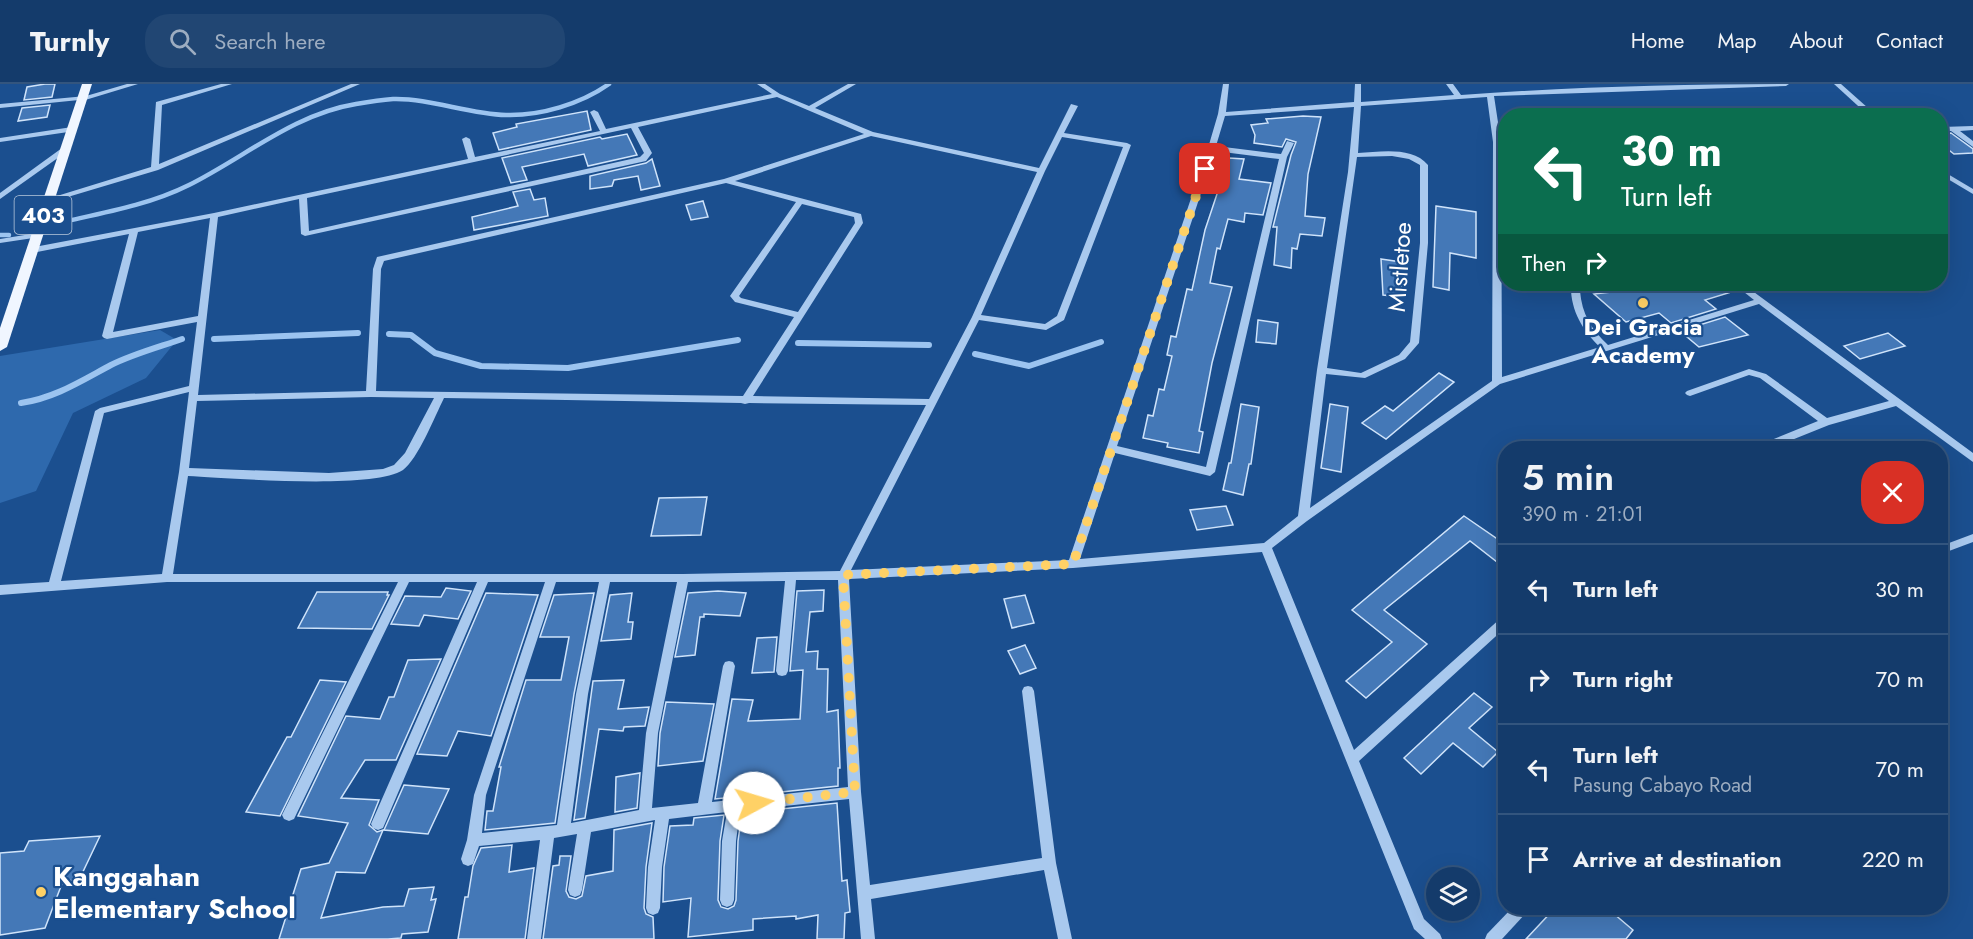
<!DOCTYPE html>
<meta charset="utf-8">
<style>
:root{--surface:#143b6b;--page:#214673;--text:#f1f3f6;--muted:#9dadc1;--line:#33557e}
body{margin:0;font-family:Jost,sans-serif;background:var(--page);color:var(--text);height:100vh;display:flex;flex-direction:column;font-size:22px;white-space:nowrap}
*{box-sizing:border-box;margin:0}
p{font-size:20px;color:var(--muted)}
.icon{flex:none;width:33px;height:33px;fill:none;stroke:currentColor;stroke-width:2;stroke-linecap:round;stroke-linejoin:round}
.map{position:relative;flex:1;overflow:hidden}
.sheet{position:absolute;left:1498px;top:357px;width:450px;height:474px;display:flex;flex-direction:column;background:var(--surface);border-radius:24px;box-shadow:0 6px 24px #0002,0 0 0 2px var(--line)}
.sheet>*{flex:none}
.top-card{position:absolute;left:1498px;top:24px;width:450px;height:183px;border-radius:24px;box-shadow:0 6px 24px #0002,0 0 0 2px var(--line);background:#0b6e4f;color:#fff;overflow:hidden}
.tools{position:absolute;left:1426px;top:783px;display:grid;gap:12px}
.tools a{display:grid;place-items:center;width:54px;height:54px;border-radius:50%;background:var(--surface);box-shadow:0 6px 24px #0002,0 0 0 2px var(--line);font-size:30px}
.pin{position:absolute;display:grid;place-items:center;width:51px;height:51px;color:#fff;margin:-26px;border-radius:12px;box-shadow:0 3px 9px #0006}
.me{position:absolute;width:66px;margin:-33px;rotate:84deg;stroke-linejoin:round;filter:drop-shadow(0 0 4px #0008)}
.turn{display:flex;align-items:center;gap:21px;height:126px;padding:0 24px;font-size:27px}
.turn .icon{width:78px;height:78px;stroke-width:2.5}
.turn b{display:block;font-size:42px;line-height:51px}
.then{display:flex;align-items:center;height:57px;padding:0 24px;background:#0003;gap:12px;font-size:22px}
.round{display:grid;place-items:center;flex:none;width:63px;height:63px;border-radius:24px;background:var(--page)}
.summary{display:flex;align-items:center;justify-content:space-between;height:102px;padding:0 24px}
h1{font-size:36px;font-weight:600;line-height:45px}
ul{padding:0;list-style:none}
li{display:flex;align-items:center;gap:18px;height:90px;padding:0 24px;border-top:2px solid var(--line)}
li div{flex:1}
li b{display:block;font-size:22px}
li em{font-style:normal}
header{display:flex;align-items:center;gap:36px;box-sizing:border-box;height:84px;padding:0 30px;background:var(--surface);border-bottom:2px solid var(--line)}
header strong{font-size:28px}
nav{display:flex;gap:33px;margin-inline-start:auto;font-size:21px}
.search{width:420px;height:54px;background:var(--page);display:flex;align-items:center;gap:15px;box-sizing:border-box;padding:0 21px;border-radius:24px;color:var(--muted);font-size:22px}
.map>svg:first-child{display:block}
.green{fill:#2e69ad}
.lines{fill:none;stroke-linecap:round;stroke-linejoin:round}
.stream-far1{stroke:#9cc4f0;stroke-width:4.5}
.stream{stroke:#9cc4f0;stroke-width:6}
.building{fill:#4478b7;stroke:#cfe3fa;stroke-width:1.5}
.minor{fill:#a9c9ee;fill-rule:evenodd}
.major{fill:#f0f6ff;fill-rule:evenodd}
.route{stroke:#ffd166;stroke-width:10;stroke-dasharray:0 18}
.poi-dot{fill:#ffd166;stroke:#1b4f8f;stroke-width:2}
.labels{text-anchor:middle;stroke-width:4.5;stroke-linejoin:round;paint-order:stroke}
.shield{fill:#1b4f8f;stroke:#bbcadd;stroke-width:1.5}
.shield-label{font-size:22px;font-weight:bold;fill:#fff}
.street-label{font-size:24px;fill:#fff;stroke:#1b4f8f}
.poi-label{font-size:24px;font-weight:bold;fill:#fff;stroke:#1b4f8f}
.near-poi-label{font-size:28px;font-weight:bold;fill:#fff;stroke:#1b4f8f;text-anchor:start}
</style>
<header>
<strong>Turnly</strong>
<div class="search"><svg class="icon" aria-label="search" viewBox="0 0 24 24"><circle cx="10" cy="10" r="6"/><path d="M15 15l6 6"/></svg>Search here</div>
<nav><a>Home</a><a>Map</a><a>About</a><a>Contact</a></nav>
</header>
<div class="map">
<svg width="1973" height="855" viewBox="0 0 1973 855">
<rect width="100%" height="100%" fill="#1b4f8f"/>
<polygon class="green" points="160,246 177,256 146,294 73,329 36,407 0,419 0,272"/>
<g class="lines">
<g class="stream-far1">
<path d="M67 137C108 128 151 120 189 101 245 73 294 30 356 20 368 18 381 16 393 15 430 14 468 30 506 31 540 32 581 20 609 0"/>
<polyline points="0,151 9,151"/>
</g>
<g class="stream">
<polyline points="389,250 411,251 435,269 481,282 568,284 738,256"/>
<polyline points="214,255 358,249"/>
<polyline points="798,259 929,261"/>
<polyline points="975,270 1029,282 1101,258"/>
<path d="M21 319C55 314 81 297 111 281 133 270 159 263 182 255"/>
</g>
</g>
<g class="building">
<polygon points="45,0 55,0 52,13 24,16 27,3"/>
<polygon points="50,21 47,33 18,37 22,24"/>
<polygon points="587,27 591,46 499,66 493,49 517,43 516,40"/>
<polygon points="1303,32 1321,33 1308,90 1305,132 1325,134 1322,152 1300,150 1297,165 1292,164 1291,184 1274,181 1277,143 1273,143 1291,71 1296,58 1286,55 1282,63 1254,59 1255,51 1251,41 1268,39 1266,35"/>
<polygon points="1951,49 1973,65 1973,69 1954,70 1941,60 1941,50"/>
<polygon points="627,50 637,71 588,82 584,70 522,83 527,96 511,99 502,74 600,53 602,55"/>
<polygon points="1229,74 1244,75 1239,95 1271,99 1263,131 1245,129 1244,138 1228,135 1220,165 1217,164 1210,199 1232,203 1212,279 1199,347 1203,348 1199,369 1167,363 1168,359 1143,354 1148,331 1153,332 1159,305 1164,306 1172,272 1167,271 1171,252 1176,253 1187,205 1192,206 1205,146"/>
<polygon points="652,75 660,102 641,106 638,92 614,96 612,102 590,105 590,92 646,79"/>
<polygon points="530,105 534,116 545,114 548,132 474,146 472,133 518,122 513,108"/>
<polygon points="703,117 708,133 691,136 686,121"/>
<polygon points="1436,122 1476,128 1476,174 1450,169 1449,206 1433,203"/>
<polygon points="1381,175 1401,178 1402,213 1383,211"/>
<polygon points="1633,200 1732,200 1738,206 1705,216 1716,225 1671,239 1659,229 1626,238 1594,210 1620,207"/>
<polygon points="1725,233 1748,251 1699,263 1680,247"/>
<polygon points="1258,236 1278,239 1276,260 1256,258"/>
<polygon points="1888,249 1905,262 1860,275 1844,262"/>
<polygon points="1439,289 1454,298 1386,355 1362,339 1385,322 1393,327"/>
<polygon points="1241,320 1259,323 1251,380 1249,380 1243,411 1223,406 1229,379 1231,379"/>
<polygon points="1330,320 1348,323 1341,388 1321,384"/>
<polygon points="707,413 701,451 651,452 659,414"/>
<polygon points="1226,422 1233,441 1197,446 1190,426"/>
<polygon points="1464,432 1506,461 1506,485 1470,457 1384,526 1427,560 1366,614 1346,597 1392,558 1352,526"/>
<polygon points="446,504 471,507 458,535 424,531 419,542 391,540 405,512 441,513"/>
<polygon points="824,506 823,527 810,528 806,568 818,567 817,585 828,585 827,628 838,626 840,684 838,684 838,702 715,715 732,615 753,616 748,637 800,635 803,586 790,587 797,507"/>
<polygon points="718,507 746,509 740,532 704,530 704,533 700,533 695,571 675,573 688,509"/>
<polygon points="317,508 388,508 387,511 389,511 372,545 298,544"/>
<polygon points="486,509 538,511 491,652 458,647 447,672 417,670"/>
<polygon points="594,509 574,610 555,739 485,746 487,727 493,727 501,683 499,683 526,596 561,596 569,553 540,553 554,511"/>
<polygon points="632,509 628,538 633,538 631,555 601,557 610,511"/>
<polygon points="1025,511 1034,539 1012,544 1004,515"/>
<polygon points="777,553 774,588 752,589 757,554"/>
<polygon points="1025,561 1036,584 1020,590 1008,567"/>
<polygon points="441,575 396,676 365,676 341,714 379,716 369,741 377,748 383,746 365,789 336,788 321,834 383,823 404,822 409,805 434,803 431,816 436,815 428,848 402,850 401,854 388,855 279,855 301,785 329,779 348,739 298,732 346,632 380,635 389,613 394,613 408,576"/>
<polygon points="320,596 346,598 280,732 246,728 287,653 291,653"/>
<polygon points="624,596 618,625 649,623 645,642 624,643 623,647 599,645 585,734 574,736 593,597"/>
<polygon points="1474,609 1492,623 1469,644 1498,668 1483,683 1453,659 1421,690 1404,674"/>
<polygon points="666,618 714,620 703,677 658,682 660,649"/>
<polygon points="640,689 637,724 615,728 616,693"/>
<polygon points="404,701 449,705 428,750 384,746"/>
<polygon points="837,719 842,797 847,796 850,828 845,829 844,855 817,855 818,831 796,835 796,832 753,835 753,846 688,853 691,814 663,818 664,783 670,742 693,741 694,734 724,731 720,757 718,816 721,823 728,825 734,822 736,816 738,757 742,729"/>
<polygon points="652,739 646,783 644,824 646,830 653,833 654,855 543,855 553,782 559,781 560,772 571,772 566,807 569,813 576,815 582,812 586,792 613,787 614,746"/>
<polygon points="100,752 79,796 63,797 45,844 0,851 0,769 24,767 29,757"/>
<polygon points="512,761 509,788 534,784 525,855 458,855 465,813 468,813 473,782 481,764"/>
<polygon points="1555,824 1607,824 1633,846 1626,855 1526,855"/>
</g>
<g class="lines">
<g class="minor">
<polygon points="127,0 138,0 82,17 79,16 0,24 0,20 86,12"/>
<polygon points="221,0 232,0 162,21 159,80 351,0 360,0 158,86 51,118 45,118 44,116 151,83 156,18"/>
<path d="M757 0H765L780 10 809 22 848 0H856L815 24 873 48 1039 84 1071 20 1078 22 1064 49 1127 59 1131 61 1064 236 1046 246 979 236 851 486 1069 476 1208 64 1218 30 1223 0H1229L1226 28 1354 18 1355 0H1361V18L1454 11 1446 0H1453L1461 11C1570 3 1680 0 1789 0L1786 2 1494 12 1501 58 1502 293 1600 263C1582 246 1570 225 1571 200H1579V201L1630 200C1617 209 1595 207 1580 207 1582 230 1591 245 1608 261L1754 216 1734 200H1743L1973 369V378L1896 322 1829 341 1772 364H1758L1759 361 1818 337 1760 294 1749 291 1690 312 1687 311 1685 309 1687 307 1749 285 1766 290 1827 334 1889 317 1759 220 1500 300 1307 437 1272 464 1354 666 1502 533 1506 531V543L1359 677 1424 835 1440 850 1442 855H1425L1414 845 1262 468 1073 484 849 495 861 708 870 801 1042 774 1022 607 1024 603 1028 602 1032 603 1034 607 1056 779 1072 855H1058L1044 786 871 815 875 855H861L849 715 740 727 736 757 734 816 732 821 727 823 722 821 720 816 722 757 727 728 669 735 662 783 660 824 658 829 653 831 648 829 646 824 648 783 655 736 591 748 582 806 580 811 575 813 570 811 568 806 577 750 554 754 541 855H527L540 756 479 762 473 780 468 782 463 780 461 775 467 756 474 711 545 498H488L383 744 378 746 373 744 371 740 477 498H409L294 735 289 737 284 735 282 731 284 727 398 498H167L0 511V501L49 498 95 327 100 324 189 302 197 238 107 255 104 254 102 252 129 150 32 169 29 168V164L214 129 468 75 462 55 466 53 470 55 475 73 600 47 590 28 594 26 598 28 606 45 772 10ZM777 13 864 50 724 95 377 173 373 185 366 307 198 311 218 133 299 115 301 150 305 152 646 77 652 69 638 43ZM1487 13 1493 58 1492 297 1310 424 1326 290 1365 294 1405 275 1419 259 1428 159V81C1412 62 1380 68 1358 69L1361 22ZM1354 23 1348 88 1317 286 1298 432 1264 459 1080 475 1115 369 1210 392 1215 388 1287 73 1294 59 1287 57 1281 70 1216 62 1225 32ZM631 44 644 69 640 73 309 147 307 114ZM871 52 1037 88 972 233 929 315 753 312 863 139 861 130 735 97ZM1062 53 1123 63 1057 232 1045 240 981 231 1045 87ZM1215 67 1279 75 1206 383 1117 362ZM1392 72 1409 75 1420 81V159L1410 258 1399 271 1361 289 1327 284 1357 73ZM726 99 796 118 730 212 735 218 794 233 743 312 376 307 381 185 384 177ZM802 120 854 133 855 139 798 228 741 214 739 212ZM210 134 198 232 113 248 138 148ZM189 308 179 388 162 490 61 497 104 329ZM371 313 434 314 405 369 394 381 383 385 329 389 189 384 197 317ZM444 314 741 319 745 320 749 319 926 321 840 487 683 490H173L188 392C230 394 373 406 403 386 418 375 435 332 444 314ZM796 496H838L848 703 712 718 735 582 733 578 729 577 725 578 723 582 698 719 652 724 658 649 688 498 785 497 776 587 778 591 782 592 786 591 788 587ZM556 498H599L576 610 557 741 482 749 486 711ZM610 498H677L646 649 639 726 571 739 588 610Z"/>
<polygon points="1834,0 1841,0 1877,32 1869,32"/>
<polygon points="1973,42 1973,46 1960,47 1973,57 1973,63 1951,47 1941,47 1941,43"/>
<polygon points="72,43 76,45 75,47 0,58 0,54"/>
<polygon points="62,64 69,66 0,115 0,109"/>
<polygon points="1941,86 1973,105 1973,110 1941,91"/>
<polygon points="37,149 41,151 40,153 0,159 0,155"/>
<polygon points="1973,450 1973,458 1941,470 1941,462"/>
<polygon points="1512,824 1528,824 1526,829 1502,855 1485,855 1487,850"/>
</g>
<polygon class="major" points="82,0 92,0 7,263 0,267 0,244"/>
</g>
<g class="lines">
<polyline class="route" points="754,719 855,708 843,491 1073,480 1205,85"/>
</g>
<g class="poi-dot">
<circle cx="1643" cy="219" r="6"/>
<circle cx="41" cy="808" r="6"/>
</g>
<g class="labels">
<rect class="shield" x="14.5" y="112" width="57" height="38" rx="4.5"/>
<g class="shield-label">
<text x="43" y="139">403</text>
</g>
<g class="street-label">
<text transform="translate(1400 183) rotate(-86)" y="8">Mistletoe</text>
</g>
<g class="poi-label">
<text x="1643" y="251">Dei Gracia<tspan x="1643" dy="28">Academy</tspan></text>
</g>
<g class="near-poi-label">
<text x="53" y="802">Kanggahan<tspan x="53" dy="32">Elementary School</tspan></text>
</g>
</g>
</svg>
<div class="tools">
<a><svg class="icon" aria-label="layers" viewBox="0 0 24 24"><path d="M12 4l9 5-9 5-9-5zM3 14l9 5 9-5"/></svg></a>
</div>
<div class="pin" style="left:1205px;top:85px;background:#d93025"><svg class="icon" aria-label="arrive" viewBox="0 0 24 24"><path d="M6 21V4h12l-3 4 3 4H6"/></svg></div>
<svg class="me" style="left:754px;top:719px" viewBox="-20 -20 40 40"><circle r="19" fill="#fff"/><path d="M0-13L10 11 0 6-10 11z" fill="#ffd166"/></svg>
<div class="top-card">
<div class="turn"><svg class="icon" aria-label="left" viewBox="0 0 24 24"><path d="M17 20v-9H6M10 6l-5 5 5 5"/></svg><div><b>30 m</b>Turn left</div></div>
<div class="then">Then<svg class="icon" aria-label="right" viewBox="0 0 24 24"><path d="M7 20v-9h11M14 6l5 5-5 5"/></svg></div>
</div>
<section class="sheet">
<div class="summary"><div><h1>5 min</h1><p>390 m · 21:01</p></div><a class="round" style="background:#d93025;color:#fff"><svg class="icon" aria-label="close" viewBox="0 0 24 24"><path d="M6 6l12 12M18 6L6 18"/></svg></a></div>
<ul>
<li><svg class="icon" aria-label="left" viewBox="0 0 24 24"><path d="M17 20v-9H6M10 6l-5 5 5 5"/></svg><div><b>Turn left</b></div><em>30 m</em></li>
<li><svg class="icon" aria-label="right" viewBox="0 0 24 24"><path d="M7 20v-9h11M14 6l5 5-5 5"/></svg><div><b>Turn right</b></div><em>70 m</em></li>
<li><svg class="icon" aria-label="left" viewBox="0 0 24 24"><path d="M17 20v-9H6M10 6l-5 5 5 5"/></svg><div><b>Turn left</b><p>Pasung Cabayo Road</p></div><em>70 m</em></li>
<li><svg class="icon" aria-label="arrive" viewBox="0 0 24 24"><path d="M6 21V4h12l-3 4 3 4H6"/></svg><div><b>Arrive at destination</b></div><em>220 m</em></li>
</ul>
</section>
</div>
